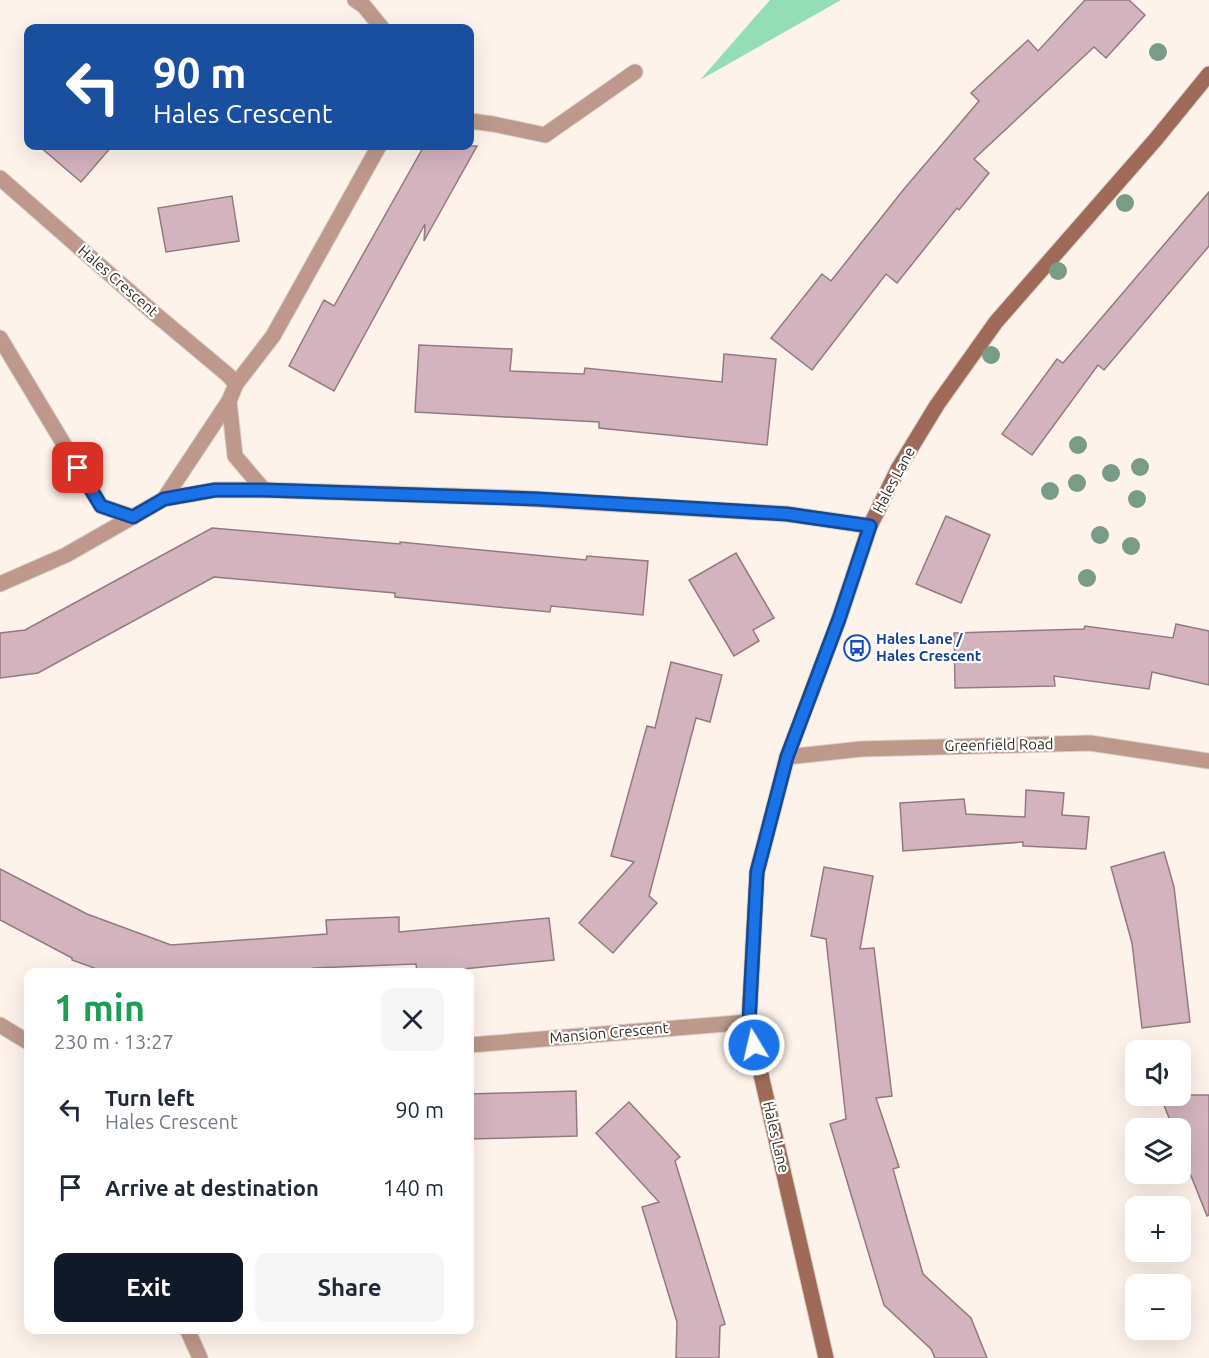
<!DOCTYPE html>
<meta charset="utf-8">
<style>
:root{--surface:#fff;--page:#f6f6f7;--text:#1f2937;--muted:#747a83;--accent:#111827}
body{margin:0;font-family:Ubuntu,sans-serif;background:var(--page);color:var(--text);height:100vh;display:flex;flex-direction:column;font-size:22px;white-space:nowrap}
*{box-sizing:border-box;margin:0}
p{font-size:20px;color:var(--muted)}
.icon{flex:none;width:33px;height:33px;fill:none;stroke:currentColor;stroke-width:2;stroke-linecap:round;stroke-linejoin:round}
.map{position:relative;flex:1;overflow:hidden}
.sheet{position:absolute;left:24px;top:968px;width:450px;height:366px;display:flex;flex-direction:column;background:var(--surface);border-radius:12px;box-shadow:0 6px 24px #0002}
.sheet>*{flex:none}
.banner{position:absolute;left:24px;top:24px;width:450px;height:126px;border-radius:12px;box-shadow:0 6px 24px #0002;background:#1a4fa0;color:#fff;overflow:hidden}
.buttons{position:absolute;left:1125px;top:1040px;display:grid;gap:12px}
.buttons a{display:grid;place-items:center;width:66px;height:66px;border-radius:12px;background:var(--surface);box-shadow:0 6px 24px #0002;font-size:30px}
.pin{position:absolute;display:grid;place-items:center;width:51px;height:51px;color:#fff;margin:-26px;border-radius:12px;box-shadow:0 3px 9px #0006}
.me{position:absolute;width:66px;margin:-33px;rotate:351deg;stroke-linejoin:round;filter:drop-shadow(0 0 4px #0008)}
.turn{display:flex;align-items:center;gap:21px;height:126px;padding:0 30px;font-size:27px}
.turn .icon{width:78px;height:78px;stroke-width:2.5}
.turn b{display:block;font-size:42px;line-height:51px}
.round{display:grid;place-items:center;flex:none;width:63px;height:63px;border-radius:12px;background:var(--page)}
.head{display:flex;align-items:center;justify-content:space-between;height:102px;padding:0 30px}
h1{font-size:36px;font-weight:700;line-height:45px;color:#1e9e55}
.button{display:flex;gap:12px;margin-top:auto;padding:12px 30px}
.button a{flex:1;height:69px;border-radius:12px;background:var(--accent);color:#fff;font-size:24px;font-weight:700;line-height:69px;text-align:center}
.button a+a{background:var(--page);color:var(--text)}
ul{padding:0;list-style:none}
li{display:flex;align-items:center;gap:18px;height:78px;padding:0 30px}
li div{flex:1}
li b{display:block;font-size:22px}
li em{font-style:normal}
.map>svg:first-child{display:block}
.green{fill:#93ddb7}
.building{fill:#d3b3be;stroke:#957982;stroke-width:1.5}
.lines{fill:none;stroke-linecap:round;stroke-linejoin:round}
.lane-casing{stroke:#d9cfc7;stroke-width:17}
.street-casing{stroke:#d9cfc7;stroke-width:17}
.secondary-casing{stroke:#d9cfc7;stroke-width:17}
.lane{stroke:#bd988b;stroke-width:15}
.street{stroke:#bd988b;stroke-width:15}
.secondary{stroke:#9f6a58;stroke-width:15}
.tree{fill:#789c88}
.route-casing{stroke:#114b97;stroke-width:15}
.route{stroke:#1a73e8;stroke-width:10}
.labels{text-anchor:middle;stroke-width:4.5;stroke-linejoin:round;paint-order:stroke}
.street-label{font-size:15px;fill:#342c23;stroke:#fff}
.transit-label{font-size:15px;font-weight:bold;fill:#164399;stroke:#fff;text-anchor:start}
</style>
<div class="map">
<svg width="1209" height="1358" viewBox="0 0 1209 1358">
<rect width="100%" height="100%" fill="#fdf3eb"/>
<polygon class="green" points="770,0 841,0 700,80"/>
<g class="building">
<polygon points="1085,0 1129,0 1145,15 1106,58 1094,47 974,159 989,173 959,210 957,208 897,283 886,274 812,370 771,338 822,274 831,281 904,189 979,101 971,93 1028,40 1038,51"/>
<polygon points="39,146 112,146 81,182"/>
<polygon points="424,146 477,146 424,241 425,224 334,391 289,366 324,300 334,306"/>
<polygon points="1209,192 1209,246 1104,370 1098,365 1032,455 1002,434 1057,359 1063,363"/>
<polygon points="232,196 239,241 166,252 158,208"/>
<polygon points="419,345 512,349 510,371 584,374 585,368 722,382 724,354 776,359 767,445 599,428 599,422 415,412"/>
<polygon points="946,516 990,535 961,603 916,584"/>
<polygon points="212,528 400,544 400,542 586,560 587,556 648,561 643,615 551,606 550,612 395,597 395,593 214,577 38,673 0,678 0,633 25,630"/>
<polygon points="736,553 774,618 753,630 759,641 734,656 689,580"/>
<polygon points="1176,624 1209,631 1209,685 1152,672 1149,689 1054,676 1055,686 955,688 954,633 1084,629 1085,626 1173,638"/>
<polygon points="671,662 722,675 710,722 696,718 649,896 657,903 613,953 579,923 634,862 611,856 647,726 655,728"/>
<polygon points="1026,790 1064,793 1062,815 1089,817 1086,849 1023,846 1023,842 903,851 900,803 964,799 966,814 1025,817"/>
<polygon points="1164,852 1174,887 1190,1022 1142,1028 1132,943 1111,867"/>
<polygon points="824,867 873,876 860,949 874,948 892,1096 876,1098 899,1167 893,1169 923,1274 971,1318 987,1358 935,1358 931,1349 884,1305 830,1124 846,1119 826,939 811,936"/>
<polygon points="0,869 87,914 171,945 327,934 326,920 399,917 399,932 549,918 554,960 433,972 417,972 416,964 313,968 313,972 105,972 72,960 72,958 0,920"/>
<polygon points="576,1091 577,1136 470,1139 470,1094"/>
<polygon points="1160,1095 1209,1095 1209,1215 1207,1216 1180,1148 1180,1128 1173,1128"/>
<polygon points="629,1102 680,1157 675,1161 725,1324 720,1326 719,1358 676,1358 677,1322 642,1207 659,1202 596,1133"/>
</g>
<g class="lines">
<g class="lane-casing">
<polyline id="lane" points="470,121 493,124 545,135 635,72"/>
</g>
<g class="street-casing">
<g id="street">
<polyline points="355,0 364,6 382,28"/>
<polyline points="0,178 154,313 228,375 236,384"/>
<polyline points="0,338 101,506 133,517"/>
<polyline points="264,490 235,456 229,401 236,384 273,336 379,146"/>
<polyline points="164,499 229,401"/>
<polyline points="0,584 66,555 164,499 215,490 264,490 516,498 787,514 870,526"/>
<polyline points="787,757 861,749 1090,743 1209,761"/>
<polyline points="0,1025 28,1042"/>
<polyline points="470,1045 749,1022"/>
<polyline points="187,1329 200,1358"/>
</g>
</g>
<g class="secondary-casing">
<polyline id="secondary" points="826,1358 749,1022 757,872 787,757 839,619 870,526 898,469 937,405 996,322 1156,139 1209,74"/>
</g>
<use href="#lane" class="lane"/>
<use href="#street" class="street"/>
<use href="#secondary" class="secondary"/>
</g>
<g class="tree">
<circle cx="1158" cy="52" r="9"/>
<circle cx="1125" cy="203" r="9"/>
<circle cx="1058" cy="271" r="9"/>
<circle cx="991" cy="355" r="9"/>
<circle cx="1078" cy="445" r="9"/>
<circle cx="1140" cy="467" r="9"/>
<circle cx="1111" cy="473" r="9"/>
<circle cx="1077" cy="483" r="9"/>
<circle cx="1050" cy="491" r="9"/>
<circle cx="1137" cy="499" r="9"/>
<circle cx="1100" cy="535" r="9"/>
<circle cx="1131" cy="546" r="9"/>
<circle cx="1087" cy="578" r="9"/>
</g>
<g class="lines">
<g class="route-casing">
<polyline id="route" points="78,468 101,506 133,517 164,499 215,490 264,490 538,499 787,514 870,526 839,619 787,757 757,872 749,1022 754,1045"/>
</g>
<use href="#route" class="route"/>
</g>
<defs>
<g id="bus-ring" transform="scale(1.35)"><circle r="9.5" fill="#fff" stroke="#1a4fb4" stroke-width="1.5"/><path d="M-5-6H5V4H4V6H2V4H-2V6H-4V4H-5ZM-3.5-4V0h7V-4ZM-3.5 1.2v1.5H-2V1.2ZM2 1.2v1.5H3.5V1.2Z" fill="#1a4fb4"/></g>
</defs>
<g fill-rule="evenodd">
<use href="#bus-ring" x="857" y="648"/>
</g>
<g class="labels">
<g class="street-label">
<text transform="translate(118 281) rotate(41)" y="5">Hales Crescent</text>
<text transform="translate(894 480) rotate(-62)" y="5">Hales Lane</text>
<text transform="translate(999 745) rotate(-1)" y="5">Greenfield Road</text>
<text transform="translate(609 1033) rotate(-5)" y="5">Mansion Crescent</text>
<text transform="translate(776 1137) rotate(77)" y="5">Hales Lane</text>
</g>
<g class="transit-label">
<text x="876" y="644">Hales Lane /<tspan x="876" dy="17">Hales Crescent</tspan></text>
</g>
</g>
</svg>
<div class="buttons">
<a><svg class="icon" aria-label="sound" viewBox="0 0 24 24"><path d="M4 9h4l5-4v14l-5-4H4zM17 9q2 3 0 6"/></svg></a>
<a><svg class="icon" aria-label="layers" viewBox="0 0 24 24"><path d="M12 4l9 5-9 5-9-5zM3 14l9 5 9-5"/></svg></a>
<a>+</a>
<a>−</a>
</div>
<div class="pin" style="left:78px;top:468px;background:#d93025"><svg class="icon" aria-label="arrive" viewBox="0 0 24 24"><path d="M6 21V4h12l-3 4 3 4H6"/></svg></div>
<svg class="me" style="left:754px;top:1045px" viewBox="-20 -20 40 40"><circle r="17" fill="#1a73e8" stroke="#fff" stroke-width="3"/><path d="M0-11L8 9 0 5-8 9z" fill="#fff"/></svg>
<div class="banner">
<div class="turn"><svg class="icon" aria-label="left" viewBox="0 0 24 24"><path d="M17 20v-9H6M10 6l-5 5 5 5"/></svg><div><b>90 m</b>Hales Crescent</div></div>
</div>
<section class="sheet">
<div class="head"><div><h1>1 min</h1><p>230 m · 13:27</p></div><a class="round"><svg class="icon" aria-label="close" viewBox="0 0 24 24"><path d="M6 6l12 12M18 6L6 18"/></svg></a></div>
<ul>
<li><svg class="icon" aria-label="left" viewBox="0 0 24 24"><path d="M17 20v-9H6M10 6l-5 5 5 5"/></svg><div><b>Turn left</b><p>Hales Crescent</p></div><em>90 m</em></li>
<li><svg class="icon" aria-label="arrive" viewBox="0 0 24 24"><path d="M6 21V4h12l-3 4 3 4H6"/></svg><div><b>Arrive at destination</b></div><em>140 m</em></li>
</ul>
<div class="button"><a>Exit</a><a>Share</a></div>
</section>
</div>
